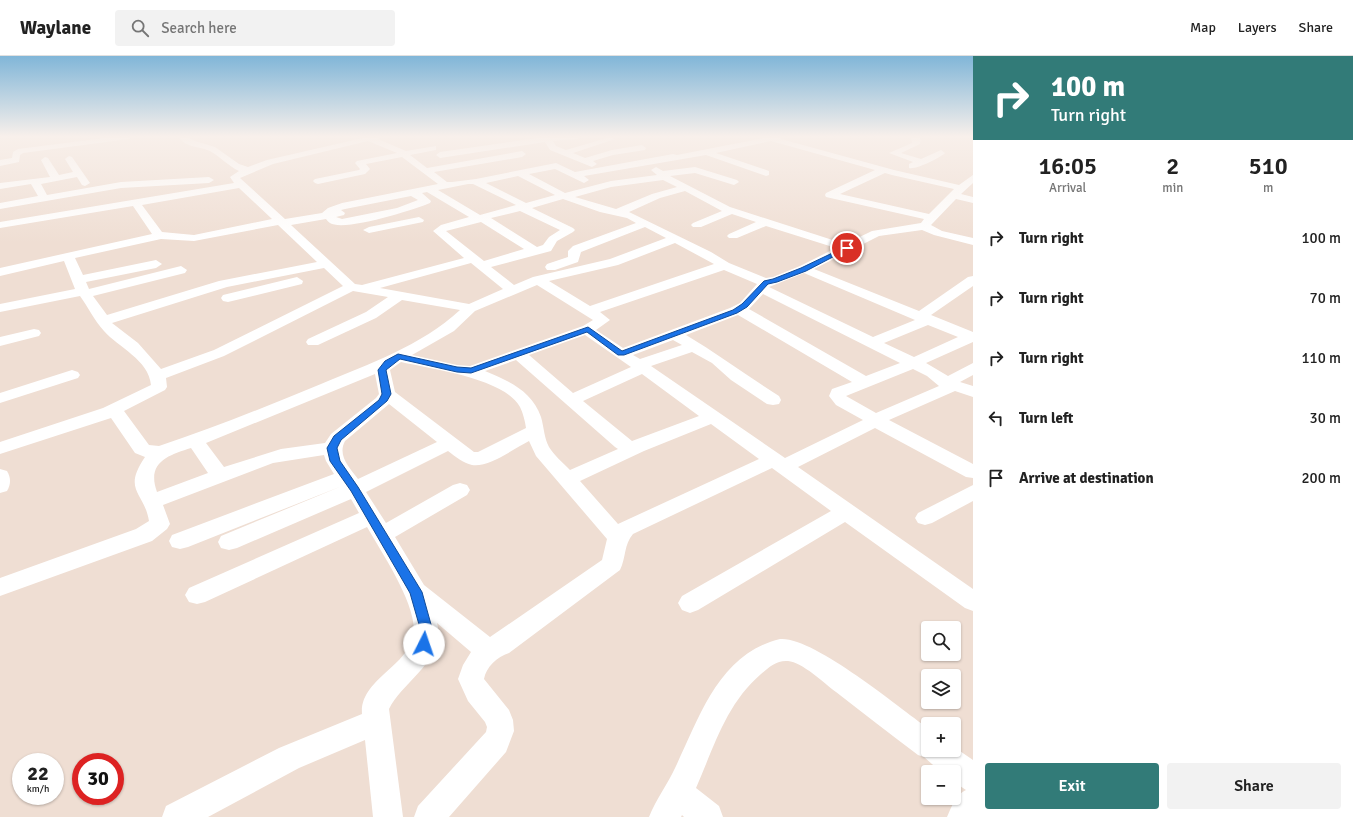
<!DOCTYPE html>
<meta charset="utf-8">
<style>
:root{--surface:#fff;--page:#f2f2f2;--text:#222;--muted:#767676;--line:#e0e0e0;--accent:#327b78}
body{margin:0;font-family:Signika,sans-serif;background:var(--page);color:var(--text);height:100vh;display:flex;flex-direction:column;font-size:15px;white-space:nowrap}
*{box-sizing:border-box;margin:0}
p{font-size:13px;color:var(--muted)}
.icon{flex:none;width:22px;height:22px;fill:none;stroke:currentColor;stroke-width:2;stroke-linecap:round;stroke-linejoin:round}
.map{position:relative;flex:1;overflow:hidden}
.sheet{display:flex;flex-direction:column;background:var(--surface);width:380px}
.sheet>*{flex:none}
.top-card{background:#327b78;color:#fff;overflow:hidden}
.tools{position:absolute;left:921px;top:565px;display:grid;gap:8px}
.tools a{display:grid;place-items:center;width:40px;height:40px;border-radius:4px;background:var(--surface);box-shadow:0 1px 3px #0004;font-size:20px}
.speed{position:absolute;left:12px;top:697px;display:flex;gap:8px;font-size:20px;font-weight:700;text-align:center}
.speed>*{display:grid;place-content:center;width:52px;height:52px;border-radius:50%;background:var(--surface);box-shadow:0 1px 3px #0004;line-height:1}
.speed small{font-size:10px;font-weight:400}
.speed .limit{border:6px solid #d22;background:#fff;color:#111}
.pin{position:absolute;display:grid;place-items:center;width:34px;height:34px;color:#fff;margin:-17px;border:2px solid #fff;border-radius:50%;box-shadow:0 1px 4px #0007}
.me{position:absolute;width:44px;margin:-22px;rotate:4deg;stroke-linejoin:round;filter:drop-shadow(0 0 3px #0008)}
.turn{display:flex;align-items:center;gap:14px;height:84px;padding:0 12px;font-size:18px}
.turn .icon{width:52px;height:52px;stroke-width:2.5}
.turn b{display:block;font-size:28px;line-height:34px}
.eta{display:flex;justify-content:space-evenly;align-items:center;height:68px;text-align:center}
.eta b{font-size:24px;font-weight:600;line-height:28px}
.cta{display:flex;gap:8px;margin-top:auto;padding:8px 12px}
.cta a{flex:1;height:46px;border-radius:4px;background:var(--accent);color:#fff;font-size:16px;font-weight:600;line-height:46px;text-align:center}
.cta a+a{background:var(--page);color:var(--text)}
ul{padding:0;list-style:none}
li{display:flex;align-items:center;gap:12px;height:60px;padding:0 12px}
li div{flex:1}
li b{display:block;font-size:15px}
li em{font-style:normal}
header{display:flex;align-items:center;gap:24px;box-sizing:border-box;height:56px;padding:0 20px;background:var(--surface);border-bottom:1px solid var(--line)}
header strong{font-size:19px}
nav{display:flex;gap:22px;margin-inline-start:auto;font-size:14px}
.search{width:280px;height:36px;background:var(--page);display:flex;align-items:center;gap:10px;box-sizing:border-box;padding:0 14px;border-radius:4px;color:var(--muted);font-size:15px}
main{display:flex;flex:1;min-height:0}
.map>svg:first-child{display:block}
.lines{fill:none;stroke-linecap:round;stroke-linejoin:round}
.street{fill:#fff;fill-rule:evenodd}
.route{fill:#1a73e8;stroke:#114b97}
</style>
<header>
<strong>Waylane</strong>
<div class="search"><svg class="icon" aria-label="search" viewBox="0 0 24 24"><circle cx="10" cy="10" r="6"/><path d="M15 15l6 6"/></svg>Search here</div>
<nav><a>Map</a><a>Layers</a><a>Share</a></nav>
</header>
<main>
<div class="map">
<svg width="973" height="761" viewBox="0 0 973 761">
<rect width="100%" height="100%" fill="#efded3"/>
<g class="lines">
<g class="street">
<polygon points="112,81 133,81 129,83 23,97 20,99 19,106 0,110 0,104 12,102 13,96 18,93"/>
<path d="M179 81H187L195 85 215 91 239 108 248 111 267 104 367 81H380L378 83 406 95 436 90V94L410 99 427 112 522 95 526 98 522 101 434 116 447 126H452L476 123 556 107 575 116 673 98 677 99 769 81H783L781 83 894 114 959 129 973 119V127L961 138 973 141V147L956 143 931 169 942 175 973 182V189L934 179 922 174 879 180 814 213 919 255 968 221 973 220V230L931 259 973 276V286L926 307 948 320 973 307V319L960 326 973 330V341L955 335 889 364 973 408V422L966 421 875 372 798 411 973 533V555L965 552 845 466 698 554 690 557 682 554 678 547 682 540 831 455 772 412 633 478C624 488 626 502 620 514L509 597C497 601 486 611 484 623L509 654 513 664 514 675 506 696 449 761H414L418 750 486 676 487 671 485 666 468 645 458 623 463 609 471 596 437 567C447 603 402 626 389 653L403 761H373L365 684 299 712 208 761H162L166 750 279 692 362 658C359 622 414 609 414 573 413 543 382 497 367 471L205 546 197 548 189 546 185 539 189 532 359 457 351 443 237 492 229 494 221 492 218 486 221 480 342 430 188 491 180 493 172 491 169 485 172 479 334 418 326 405 324 399 273 407 163 449 170 468 167 473 152 485 0 540V522L136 473 149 465C144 435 122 435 145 401L135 397 111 362 0 398V386L103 352 151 329C149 304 118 291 104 275 94 264 88 251 80 240L0 256V248L75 233 64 205 0 220V212L152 178 133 150 0 172V166L234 127 230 121 239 115C228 110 221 101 210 95 199 90 186 92 179 81ZM368 85 397 97 357 105 355 107 360 113 359 114 315 123 313 125 315 127 318 128 365 118 370 113 366 108 402 101 438 128 342 147 328 152 322 157 285 163 240 122 273 108ZM771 85 875 114 826 137 825 139 826 141 924 163 921 167 872 175 845 188 730 151 670 120 695 117 734 129 739 126 737 124 695 111 663 115 656 111 651 114 657 119 611 125 565 137 529 118 555 113 584 127 589 124 584 120 706 99 766 120 769 119V115L716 97ZM885 117 892 119 954 133 929 158 840 138ZM518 120 555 139 526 147 486 127ZM663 124 677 131 652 138 616 153 575 141 611 131ZM468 128H473L516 149 480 159 438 134ZM239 132 272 163 194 179 162 176 142 149ZM685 135 722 155 693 167 691 169 693 171H701L732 158 756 166 729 178 727 180 729 182H737L766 170 836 192 800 210 773 221 766 222 729 207 711 196 629 156 660 142ZM427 136 469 161 441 169 433 175 464 202 362 229 355 228 291 169 326 163C327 164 328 166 330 167 344 176 413 154 430 147L431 145 422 137ZM411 140 418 144 397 152 342 163 336 161 344 159 345 157 341 154 345 153ZM563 143 600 156 627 162 636 167 573 190 568 195V201L547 208 545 211 547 214H555L578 206 581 196 645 171 666 182 610 203 533 221 514 229 491 211 551 195 557 185 573 176 575 174 573 172 532 152ZM520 155 560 174 549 181 543 189 537 191 491 162ZM481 166 524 193 484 205 446 175ZM278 169 317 206 219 225 107 259 93 240 185 217 187 214 181 210 89 233 86 226 156 212 162 208 156 204 83 219 75 202 161 183 194 185ZM675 187 714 208 590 250 549 225 618 209ZM471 207 503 233 469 248 380 232ZM324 212 343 230 214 294 161 313 138 287 112 267 227 231ZM724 214 757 228 740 247 730 252 623 292 596 274 610 264 600 256ZM804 217 915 264 873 281 769 231ZM537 229 593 264 583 270 470 310 457 309 412 299 454 275 475 255ZM353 235 388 241 366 256 308 283 306 286 308 289H318L376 262 402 244 460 254C421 290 369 308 321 328 267 350 214 372 159 390L149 389 124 355 165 334 167 331 166 322 224 300ZM763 238 900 307 866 320 749 253ZM738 259 852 326 832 333 829 340 836 349 863 364 785 402 651 310 692 296 712 307 731 324 767 348 773 349 779 348 781 344 779 340C747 320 718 298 686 279ZM928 269 958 281 914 301 884 287ZM585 279 631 311 573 337 529 299ZM673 284 682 289 640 303 633 299ZM516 304 615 391 618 393 570 414C563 407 554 399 549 391 544 382 544 371 541 361 532 335 509 325 485 315ZM401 306C431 313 504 322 520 351 523 357 525 365 526 372L478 396H474L395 336 390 314ZM913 313 927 320 939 330 876 357 846 340ZM375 318 379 338 376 342 331 378 325 387 281 393 224 411 206 387ZM642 318 699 360 632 385 583 345ZM389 348 437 386 358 423C350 412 337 400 345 385ZM711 368 759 403 618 468 580 425 644 395ZM529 385 536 400 607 483 602 504 490 581 424 529 395 481 467 439 470 434 467 429 460 427 453 429 386 467 366 436 448 395C456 401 463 407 472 409 488 412 515 392 529 385ZM191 392 208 417 157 436C146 406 169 399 191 392Z"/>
<polygon points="544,81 581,81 577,83 553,85 556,90 566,94 610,81 615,83 573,97 585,102 612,94 642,89 646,92 645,94 613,99 593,105 597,108 592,111 550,94 545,86 440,102 436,99 440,96"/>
<path d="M911 81H919L921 84 920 88 901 97 921 103 941 94 945 97C940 102 916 114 909 112V108L913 106 889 97 912 87Z"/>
<polygon points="69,100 72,101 90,127 85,130 82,129 77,121 41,128 47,139 121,126 209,121 214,124 209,127 121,132 0,153 0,147 38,140 31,128 0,133 0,127 50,121 41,104 45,101 48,102 59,119 73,116 65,103"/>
<polygon points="419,161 424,164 423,166 369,177 363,174 369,171"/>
<polygon points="297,221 303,225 302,228 228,246 223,245 221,242 223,239"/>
<polygon points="34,273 39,274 41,277 39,280 0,290 0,281"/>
<polygon points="72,314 78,316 80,319 78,322 0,347 0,337"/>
<path d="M0 413 7 415C11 422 11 428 7 435L0 437Z"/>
<polygon points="973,429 973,445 932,467 925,469 918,467 915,462 918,457"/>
<path d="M780 583C813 580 898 651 928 672V694H954V691L973 704V761H947C951 752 956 738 966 734L954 726V716H941L924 701 918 699C890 678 863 657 836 636 824 627 802 606 788 605 777 604 769 611 761 618 726 648 714 691 696 732L719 750 723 761H684L682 759 681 761H649C656 743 668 728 676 710 700 660 719 598 780 583Z"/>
</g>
</g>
<linearGradient id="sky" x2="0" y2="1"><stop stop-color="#81b6d8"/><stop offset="0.43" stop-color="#f8f0eb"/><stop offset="1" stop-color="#f8f0eb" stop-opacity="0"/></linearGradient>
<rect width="973" height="187" fill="url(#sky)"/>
<polygon class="route" points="845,191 850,192 806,215 777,226 768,228 747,251 737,257 624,299 618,299 587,276 471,317 457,316 400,303 386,314 391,338 387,345 341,384 337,392 340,405 358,431 422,536 432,572 428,592 424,594 419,592 417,588 420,572 410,537 351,435 330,405 327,392 334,380 379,344 382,338 378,314 385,305 398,298 457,311 471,312 588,271 622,295 733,254 742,248 764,225 773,223 801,212"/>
</svg>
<div class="tools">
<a><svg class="icon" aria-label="search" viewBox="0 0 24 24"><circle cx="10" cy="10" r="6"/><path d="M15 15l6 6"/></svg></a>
<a><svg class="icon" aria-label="layers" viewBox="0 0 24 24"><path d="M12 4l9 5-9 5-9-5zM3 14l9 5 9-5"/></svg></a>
<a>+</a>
<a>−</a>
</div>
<div class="speed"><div>22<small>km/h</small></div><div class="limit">30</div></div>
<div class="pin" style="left:847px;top:192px;background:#d93025"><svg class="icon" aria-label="arrive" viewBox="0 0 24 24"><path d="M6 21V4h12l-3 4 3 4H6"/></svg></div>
<svg class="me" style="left:424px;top:588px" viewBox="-20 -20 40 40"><circle r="19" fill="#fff"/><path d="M0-13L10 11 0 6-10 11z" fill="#1a73e8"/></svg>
</div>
<section class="sheet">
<div class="top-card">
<div class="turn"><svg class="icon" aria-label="right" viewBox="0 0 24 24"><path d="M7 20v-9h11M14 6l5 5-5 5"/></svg><div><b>100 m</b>Turn right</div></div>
</div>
<div class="eta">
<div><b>16:05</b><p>Arrival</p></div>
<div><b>2</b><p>min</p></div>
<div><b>510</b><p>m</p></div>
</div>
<ul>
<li><svg class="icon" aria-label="right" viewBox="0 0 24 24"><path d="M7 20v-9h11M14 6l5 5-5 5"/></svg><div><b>Turn right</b></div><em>100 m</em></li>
<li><svg class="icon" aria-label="right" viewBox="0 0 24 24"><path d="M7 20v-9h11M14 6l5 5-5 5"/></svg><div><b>Turn right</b></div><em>70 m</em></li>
<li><svg class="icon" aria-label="right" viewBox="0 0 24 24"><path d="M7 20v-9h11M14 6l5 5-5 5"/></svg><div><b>Turn right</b></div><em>110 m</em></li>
<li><svg class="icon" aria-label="left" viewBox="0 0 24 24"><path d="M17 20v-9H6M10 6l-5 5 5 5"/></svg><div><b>Turn left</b></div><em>30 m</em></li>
<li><svg class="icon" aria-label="arrive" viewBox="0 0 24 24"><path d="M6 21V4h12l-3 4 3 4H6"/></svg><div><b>Arrive at destination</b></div><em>200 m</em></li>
</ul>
<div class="cta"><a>Exit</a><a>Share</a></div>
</section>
</main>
